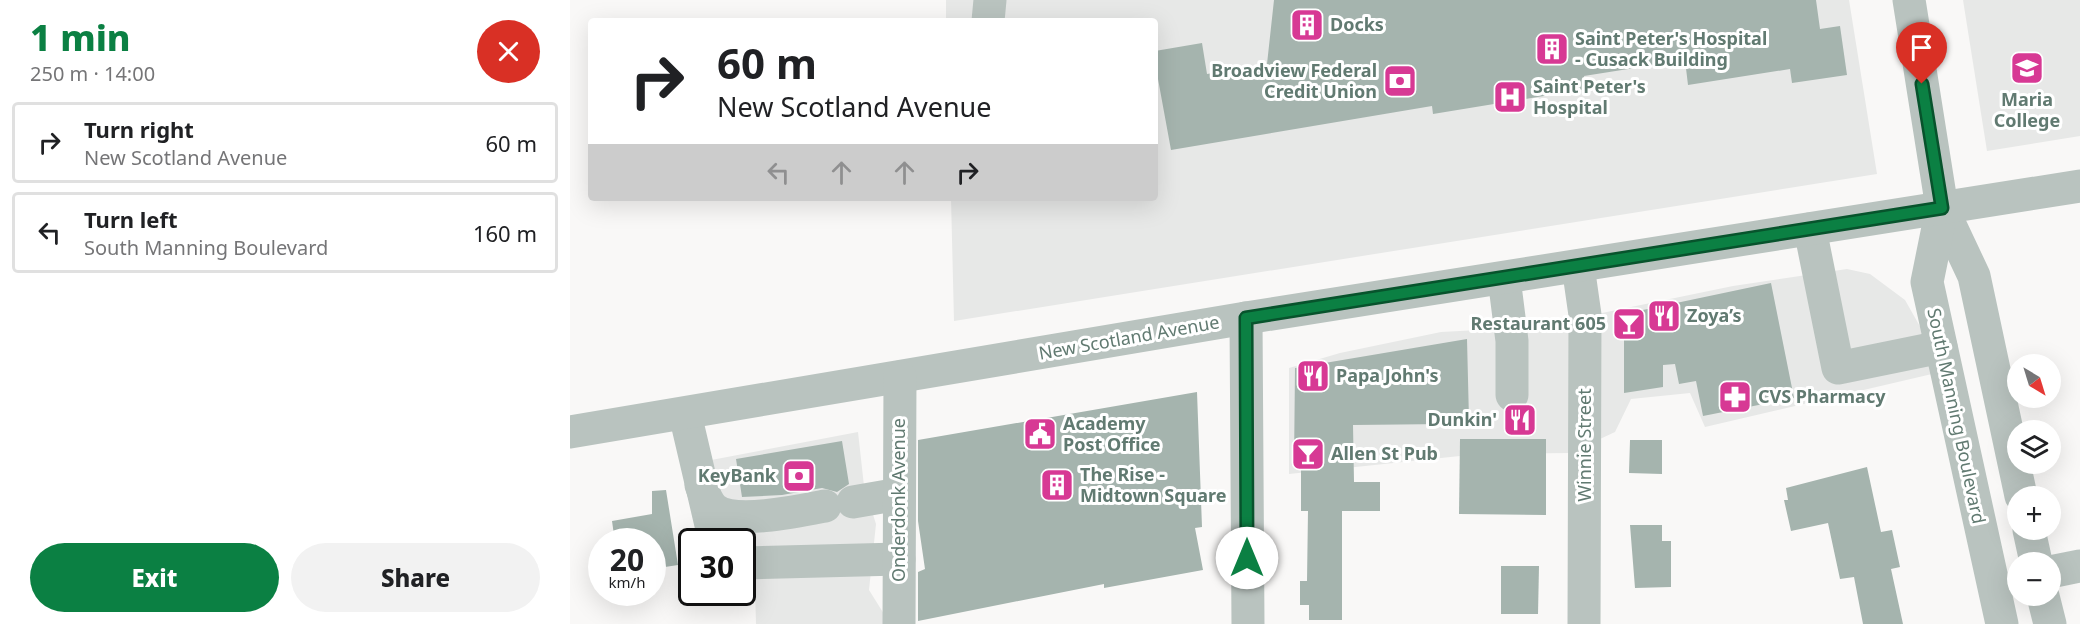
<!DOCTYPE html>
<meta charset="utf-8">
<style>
:root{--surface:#fff;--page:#f2f2f2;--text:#202124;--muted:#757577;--line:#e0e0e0;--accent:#0b8043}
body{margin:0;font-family:"Noto Sans",sans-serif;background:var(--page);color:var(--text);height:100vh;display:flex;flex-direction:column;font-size:22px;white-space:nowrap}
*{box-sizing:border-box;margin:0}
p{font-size:20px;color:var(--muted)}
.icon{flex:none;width:33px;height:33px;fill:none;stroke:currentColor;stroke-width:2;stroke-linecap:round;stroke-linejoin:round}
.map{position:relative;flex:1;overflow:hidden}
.panel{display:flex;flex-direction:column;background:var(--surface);width:570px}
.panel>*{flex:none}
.top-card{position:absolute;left:18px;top:18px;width:570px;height:183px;border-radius:6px;box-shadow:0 6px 24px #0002;background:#fff;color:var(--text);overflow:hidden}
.needle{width:39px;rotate:142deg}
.buttons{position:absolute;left:1437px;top:354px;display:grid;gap:12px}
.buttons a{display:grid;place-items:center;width:54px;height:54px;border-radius:50%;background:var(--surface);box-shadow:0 6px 24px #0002;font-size:30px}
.speed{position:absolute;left:18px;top:528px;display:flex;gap:12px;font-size:30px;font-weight:700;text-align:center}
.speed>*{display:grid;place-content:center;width:78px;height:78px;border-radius:50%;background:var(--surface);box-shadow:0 6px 24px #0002;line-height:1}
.speed small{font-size:15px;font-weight:400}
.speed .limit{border:3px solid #111;border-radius:9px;background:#fff;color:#111}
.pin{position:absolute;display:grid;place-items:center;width:51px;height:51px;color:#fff;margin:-62px -26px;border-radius:50% 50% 50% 0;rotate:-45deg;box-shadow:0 0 6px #0007}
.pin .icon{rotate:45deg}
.me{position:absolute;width:66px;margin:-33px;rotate:0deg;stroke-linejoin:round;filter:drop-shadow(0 0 4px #0008)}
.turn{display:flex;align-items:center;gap:21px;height:126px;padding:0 30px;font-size:27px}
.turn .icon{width:78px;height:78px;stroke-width:2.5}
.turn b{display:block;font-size:42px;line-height:51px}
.lanes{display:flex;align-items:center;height:57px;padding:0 30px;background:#0003;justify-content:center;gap:30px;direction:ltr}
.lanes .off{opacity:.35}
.round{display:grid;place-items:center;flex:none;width:63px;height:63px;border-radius:32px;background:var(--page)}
.overview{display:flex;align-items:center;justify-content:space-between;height:102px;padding:0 30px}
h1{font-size:36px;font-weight:800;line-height:45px;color:var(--accent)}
.action{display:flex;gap:12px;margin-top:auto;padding:12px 30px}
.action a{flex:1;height:69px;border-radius:36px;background:var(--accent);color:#fff;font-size:24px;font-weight:800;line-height:69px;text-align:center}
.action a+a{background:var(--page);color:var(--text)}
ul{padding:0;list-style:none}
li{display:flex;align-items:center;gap:18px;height:81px;margin:0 12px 9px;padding:0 18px;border:3px solid var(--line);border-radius:6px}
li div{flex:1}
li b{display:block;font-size:22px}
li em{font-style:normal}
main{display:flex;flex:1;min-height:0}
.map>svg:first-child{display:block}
.built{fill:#e7e8e7}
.building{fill:#a5b4ae}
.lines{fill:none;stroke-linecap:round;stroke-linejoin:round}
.minor{stroke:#b9c3bf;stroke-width:33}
.route-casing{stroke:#07532c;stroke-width:15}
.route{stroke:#0b8043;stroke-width:10}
.labels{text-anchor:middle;stroke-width:6;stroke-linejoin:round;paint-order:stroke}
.poi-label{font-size:18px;font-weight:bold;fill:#617a71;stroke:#fff;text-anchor:start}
.street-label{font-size:18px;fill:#617a71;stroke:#fff}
</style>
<main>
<section class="panel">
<div class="overview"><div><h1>1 min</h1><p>250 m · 14:00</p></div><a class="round" style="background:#d93025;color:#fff"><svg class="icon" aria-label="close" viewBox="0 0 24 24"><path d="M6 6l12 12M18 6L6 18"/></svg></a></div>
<ul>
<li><svg class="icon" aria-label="right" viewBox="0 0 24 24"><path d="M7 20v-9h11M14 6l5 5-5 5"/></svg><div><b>Turn right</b><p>New Scotland Avenue</p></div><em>60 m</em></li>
<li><svg class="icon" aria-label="left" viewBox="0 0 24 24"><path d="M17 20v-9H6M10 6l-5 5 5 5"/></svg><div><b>Turn left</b><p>South Manning Boulevard</p></div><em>160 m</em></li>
</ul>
<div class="action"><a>Exit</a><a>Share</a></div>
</section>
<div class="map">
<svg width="1510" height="624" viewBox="0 0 1510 624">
<rect width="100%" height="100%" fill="#f9f8f7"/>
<g class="built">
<polygon points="376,0 1279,0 1307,174 384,321 381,198 585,198 585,21 376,21"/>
<polygon points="1393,0 1510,0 1510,136 1417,151"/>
<polygon points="1277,269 1300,274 1335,300 1352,330 1362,374 1135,427 1120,393 1061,399 1045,432 1000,453 909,454 719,474 719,368 770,353 871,332 964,327 1163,286"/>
<polygon points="288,432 294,486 306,524 299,590 314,614 314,624 186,624 185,588 173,581 172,542 133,541 115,465"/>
</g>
<g class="building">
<polygon points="704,0 1246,0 1250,29 1270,26 1277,75 1222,83 1220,69 1118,85 1115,60 1014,76 1016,89 863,114 862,106 601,150 588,79 585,79 585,51 632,43 637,74 697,64"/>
<polygon points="1201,283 1224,398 1133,416 1126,381 1109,384 1105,364 1093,365 1093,387 1054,393 1054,314"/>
<polygon points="897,339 899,420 875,424 783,425 784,482 810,482 810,511 772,511 772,620 739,620 739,605 730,605 730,581 737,581 738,511 731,511 731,464 724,464 725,368"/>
<polygon points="627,392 632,527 625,528 633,570 534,588 534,584 348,621 348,572 355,569 348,521 348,440"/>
<polygon points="890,439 976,439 976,515 889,514"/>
<polygon points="1060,440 1092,440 1092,474 1059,473"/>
<polygon points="272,441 279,484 267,492 252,488 212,495 172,497 166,459"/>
<polygon points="1297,467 1311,532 1322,530 1330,567 1321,569 1333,624 1293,624 1284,577 1270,579 1258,523 1221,531 1214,500 1218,500 1216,488"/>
<polygon points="96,490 108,565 82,569 82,542 45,542 42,521 82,514 82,491"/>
<polygon points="1060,525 1092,525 1092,541 1101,541 1101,587 1065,588"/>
<polygon points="931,566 969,566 968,614 931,614"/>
</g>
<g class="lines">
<g class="minor">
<polyline points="1339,0 1372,208 1404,276 1451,496"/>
<polyline points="418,21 420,0"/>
<polyline points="1372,208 1357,282 1432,624"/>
<polyline points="1240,229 1268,368 1371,347"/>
<polyline points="1008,266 1015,315 1014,624"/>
<polyline points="934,278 942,341 942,395"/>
<polyline points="676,318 678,624"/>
<polyline points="115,414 145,542"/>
<polyline points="0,432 676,318 1510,186"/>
<path d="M131 485C134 493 137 503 144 509 165 525 230 511 255 506"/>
<polyline points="283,502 329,494"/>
<polyline points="1459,530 1466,562"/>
<polyline points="172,563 329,559"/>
<polyline points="1480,572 1510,566"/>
<polyline points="1473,596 1480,624"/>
<polyline points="329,624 330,377"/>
</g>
</g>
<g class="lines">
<g class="route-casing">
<polyline id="route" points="677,558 676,318 1372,208 1352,84"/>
</g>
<use href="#route" class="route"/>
</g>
<defs>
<g id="building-square" transform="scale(1.725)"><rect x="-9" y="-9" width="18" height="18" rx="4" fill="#d73994" stroke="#fff"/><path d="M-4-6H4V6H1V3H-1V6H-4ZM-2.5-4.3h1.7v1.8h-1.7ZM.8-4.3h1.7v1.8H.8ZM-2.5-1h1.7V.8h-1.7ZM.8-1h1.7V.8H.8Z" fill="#fff"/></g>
<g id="university-square" transform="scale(1.725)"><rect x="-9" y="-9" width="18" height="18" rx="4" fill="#d73994" stroke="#fff"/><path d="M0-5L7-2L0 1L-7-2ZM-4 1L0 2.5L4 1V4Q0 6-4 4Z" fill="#fff"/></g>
<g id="bank-square" transform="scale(1.725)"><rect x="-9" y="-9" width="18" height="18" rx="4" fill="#d73994" stroke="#fff"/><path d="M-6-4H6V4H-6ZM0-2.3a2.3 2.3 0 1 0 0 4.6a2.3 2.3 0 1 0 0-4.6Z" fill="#fff"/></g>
<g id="hospital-square" transform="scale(1.725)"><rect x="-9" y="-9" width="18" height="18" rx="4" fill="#d73994" stroke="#fff"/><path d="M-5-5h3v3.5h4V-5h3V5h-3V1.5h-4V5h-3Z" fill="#fff"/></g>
<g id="restaurant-square" transform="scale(1.725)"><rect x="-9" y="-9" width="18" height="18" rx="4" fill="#d73994" stroke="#fff"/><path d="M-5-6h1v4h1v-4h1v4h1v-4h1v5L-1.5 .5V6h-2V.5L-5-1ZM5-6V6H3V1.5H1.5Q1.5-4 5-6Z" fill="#fff"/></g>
<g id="bar-square" transform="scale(1.725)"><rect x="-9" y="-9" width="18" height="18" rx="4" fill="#d73994" stroke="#fff"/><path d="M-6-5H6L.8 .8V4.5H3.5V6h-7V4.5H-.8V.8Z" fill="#fff"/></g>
<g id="pharmacy-square" transform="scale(1.725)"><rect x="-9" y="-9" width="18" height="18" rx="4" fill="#d73994" stroke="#fff"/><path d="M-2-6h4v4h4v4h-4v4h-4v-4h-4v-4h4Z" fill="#fff"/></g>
<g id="civic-square" transform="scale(1.725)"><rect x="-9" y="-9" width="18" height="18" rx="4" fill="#d73994" stroke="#fff"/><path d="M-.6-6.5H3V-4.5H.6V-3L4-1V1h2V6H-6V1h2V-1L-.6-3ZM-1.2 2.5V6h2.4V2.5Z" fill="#fff"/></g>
</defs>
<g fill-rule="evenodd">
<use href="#building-square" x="737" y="25"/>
<use href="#building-square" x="982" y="49"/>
<use href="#university-square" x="1457" y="68"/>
<use href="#bank-square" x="830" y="81"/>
<use href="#hospital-square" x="940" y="97"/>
<use href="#restaurant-square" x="1094" y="316"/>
<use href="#bar-square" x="1059" y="324"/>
<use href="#restaurant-square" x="743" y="376"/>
<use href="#pharmacy-square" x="1165" y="397"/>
<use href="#restaurant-square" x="950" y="420"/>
<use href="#civic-square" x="470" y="434"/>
<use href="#bar-square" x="738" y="454"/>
<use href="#bank-square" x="229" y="476"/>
<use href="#building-square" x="487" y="485"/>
</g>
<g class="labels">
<g class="poi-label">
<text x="760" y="31">Docks</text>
<text x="1005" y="45">Saint Peter's Hospital<tspan x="1005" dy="21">- Cusack Building</tspan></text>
<text x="807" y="77" text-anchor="end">Broadview Federal<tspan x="807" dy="21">Credit Union</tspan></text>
<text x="963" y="93">Saint Peter's<tspan x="963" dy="21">Hospital</tspan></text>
<text x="1457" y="106" text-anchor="middle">Maria<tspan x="1457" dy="21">College</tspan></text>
<text x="1117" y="322">Zoya’s</text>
<text x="1036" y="330" text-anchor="end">Restaurant 605</text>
<text x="766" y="382">Papa John's</text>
<text x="1188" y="403">CVS Pharmacy</text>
<text x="927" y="426" text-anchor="end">Dunkin'</text>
<text x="493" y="430">Academy<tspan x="493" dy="21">Post Office</tspan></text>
<text x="761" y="460">Allen St Pub</text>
<text x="510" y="481">The Rise -<tspan x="510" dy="21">Midtown Square</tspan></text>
<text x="206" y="482" text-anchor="end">KeyBank</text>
</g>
<g class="street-label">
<text transform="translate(559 338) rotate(-10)" y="6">New Scotland Avenue</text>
<text transform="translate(1386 416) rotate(78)" y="6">South Manning Boulevard</text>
<text transform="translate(1015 445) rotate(-90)" y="6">Winnie Street</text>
<text transform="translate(329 500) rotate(-90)" y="6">Onderdonk Avenue</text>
</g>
</g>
</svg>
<div class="buttons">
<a><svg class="needle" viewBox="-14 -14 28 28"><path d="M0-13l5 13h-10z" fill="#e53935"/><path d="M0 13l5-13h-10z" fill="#757577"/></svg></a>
<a><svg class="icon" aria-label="layers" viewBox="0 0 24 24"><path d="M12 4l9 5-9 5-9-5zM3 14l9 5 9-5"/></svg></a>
<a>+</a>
<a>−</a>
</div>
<div class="speed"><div>20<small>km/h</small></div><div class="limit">30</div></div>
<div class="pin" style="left:1352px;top:84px;background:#d93025"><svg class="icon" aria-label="arrive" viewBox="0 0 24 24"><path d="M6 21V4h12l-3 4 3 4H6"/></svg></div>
<svg class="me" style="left:677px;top:558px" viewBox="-20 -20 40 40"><circle r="19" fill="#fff"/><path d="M0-13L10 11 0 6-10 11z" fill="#0b8043"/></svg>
<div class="top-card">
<div class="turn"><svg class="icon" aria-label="right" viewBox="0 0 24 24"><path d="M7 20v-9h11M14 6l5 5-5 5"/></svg><div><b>60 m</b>New Scotland Avenue</div></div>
<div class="lanes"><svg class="icon off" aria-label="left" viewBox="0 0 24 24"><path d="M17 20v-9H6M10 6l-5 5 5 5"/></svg><svg class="icon off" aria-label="ahead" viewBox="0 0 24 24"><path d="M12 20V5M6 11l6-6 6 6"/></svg><svg class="icon off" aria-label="ahead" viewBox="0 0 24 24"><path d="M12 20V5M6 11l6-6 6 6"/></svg><svg class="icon" aria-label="right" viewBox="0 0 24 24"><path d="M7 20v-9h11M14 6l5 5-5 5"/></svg></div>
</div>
</div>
</main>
